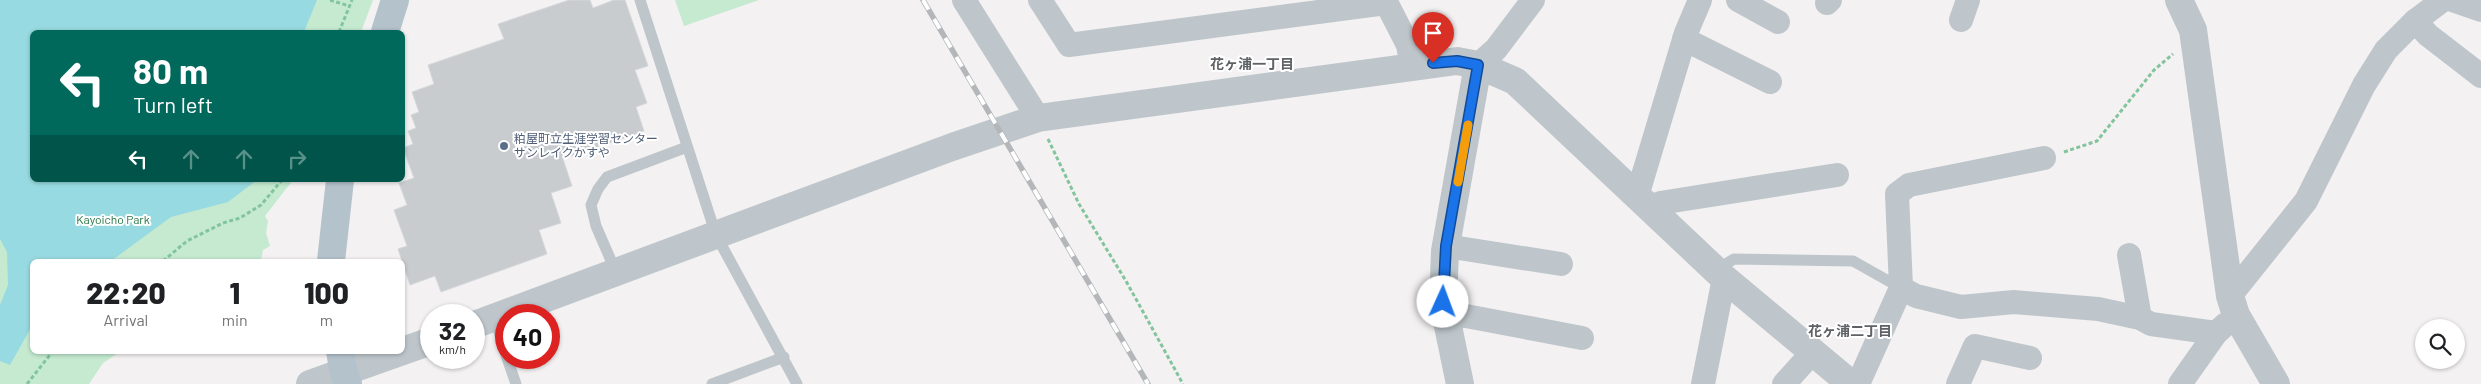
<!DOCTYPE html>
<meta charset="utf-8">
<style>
:root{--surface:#fff;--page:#f2f2f2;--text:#202124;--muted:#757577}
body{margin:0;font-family:Barlow,"Noto Sans JP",sans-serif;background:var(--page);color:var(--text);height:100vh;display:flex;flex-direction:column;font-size:19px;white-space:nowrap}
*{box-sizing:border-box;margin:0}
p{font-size:16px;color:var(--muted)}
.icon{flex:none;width:28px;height:28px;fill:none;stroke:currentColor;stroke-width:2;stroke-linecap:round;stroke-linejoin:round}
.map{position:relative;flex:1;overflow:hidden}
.drawer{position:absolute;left:30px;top:259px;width:375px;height:95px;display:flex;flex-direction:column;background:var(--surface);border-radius:8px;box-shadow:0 1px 4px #0004}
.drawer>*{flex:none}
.banner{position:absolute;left:30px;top:30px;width:375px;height:152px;border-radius:8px;box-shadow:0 1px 4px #0004;background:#00695c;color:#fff;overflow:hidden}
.tools{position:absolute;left:2415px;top:319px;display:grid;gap:10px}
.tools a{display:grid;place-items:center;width:50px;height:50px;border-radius:50%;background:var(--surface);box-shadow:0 1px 4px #0004;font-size:25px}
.speed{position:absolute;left:420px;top:304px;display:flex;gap:10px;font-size:25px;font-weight:700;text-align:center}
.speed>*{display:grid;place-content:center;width:65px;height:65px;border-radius:50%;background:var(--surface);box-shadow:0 1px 4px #0004;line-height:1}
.speed small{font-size:12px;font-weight:400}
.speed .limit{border:8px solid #d22;background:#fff;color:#111}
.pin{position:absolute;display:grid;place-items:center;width:42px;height:42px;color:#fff;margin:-51px -21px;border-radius:50% 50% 50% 0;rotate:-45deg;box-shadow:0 0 5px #0007}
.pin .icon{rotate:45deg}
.me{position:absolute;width:55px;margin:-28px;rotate:2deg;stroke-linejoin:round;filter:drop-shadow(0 0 4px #0008)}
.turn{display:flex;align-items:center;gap:18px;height:105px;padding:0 20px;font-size:22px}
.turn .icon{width:65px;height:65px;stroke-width:2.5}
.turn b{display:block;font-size:35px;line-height:42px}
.lanes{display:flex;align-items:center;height:48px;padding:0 20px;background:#0003;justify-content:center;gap:25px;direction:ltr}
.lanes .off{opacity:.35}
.eta{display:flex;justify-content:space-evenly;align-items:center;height:85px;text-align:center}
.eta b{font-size:30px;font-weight:800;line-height:35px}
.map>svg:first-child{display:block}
.green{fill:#c5ead0}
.water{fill:#98dae1}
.building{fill:#c8cccf;stroke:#d6d8db}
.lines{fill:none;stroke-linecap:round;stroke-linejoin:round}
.path{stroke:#82c49c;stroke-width:3;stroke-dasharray:4 2.5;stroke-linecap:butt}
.service{stroke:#bec6cb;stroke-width:11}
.minor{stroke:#bec6cb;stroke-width:24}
.tertiary{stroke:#bec6cb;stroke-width:28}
.primary{stroke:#b4c2cc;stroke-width:28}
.rail-casing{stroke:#b4b7ba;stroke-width:5.5}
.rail{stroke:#fff;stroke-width:4;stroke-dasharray:11;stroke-linecap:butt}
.route-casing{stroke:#114b97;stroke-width:12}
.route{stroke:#1a73e8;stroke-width:9}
.slow{stroke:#f59e0b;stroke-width:9}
.service-dot{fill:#5c6f8a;stroke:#fff;stroke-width:2}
.labels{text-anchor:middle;stroke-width:4;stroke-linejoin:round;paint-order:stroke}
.service-label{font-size:12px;fill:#4e5e75;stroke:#fff;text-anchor:start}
.park-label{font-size:12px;fill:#247544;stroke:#fff}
.neighbourhood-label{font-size:14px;font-weight:bold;fill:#5e6265;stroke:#fff}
</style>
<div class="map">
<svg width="2481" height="384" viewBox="0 0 2481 384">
<rect width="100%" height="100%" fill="#f3f1f1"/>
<g class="green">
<polygon points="0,0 373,0 361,32 32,32 32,180 293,180 265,216 268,221 266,233 270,246 263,250 261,261 32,261 32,351 121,351 103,363 89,384 0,384"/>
<polygon points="675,0 759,0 684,26"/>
</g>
<polygon class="water" points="0,0 317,0 304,32 32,32 32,180 257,180 228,202 171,217 111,261 32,261 32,326 10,365 0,361 0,305 8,285 7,252 0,239"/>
<polygon class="building" points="569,0 590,0 593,8 614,0 625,0 648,66 635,70 647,103 636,107 644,131 563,159 572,186 551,193 561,223 539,230 547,254 441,292 435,276 410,285 398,249 407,246 394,210 407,205 399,183 414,178 403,148 413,144 408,131 416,128 411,115 419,112 412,92 434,84 428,65 504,39 498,24"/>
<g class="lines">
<g class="path">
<polyline points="330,0 349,6"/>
<polyline points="339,32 352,0"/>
<polyline points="1048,139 1079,204 1126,281 1183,384"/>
<polyline points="2064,152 2097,141 2154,70 2173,54"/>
<polyline points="163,261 187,241 223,223 240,218 261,205 282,180"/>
<polyline points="27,384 53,351"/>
</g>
<g class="service">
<polyline points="640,0 716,235 797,384"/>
<polyline points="1716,270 1734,259 1853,261 1901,288"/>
<polyline points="616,272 596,226 591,205 598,189 607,177 687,147"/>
<polyline points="495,318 506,355"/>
<polyline points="507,358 516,384"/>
<polyline points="712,384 784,357"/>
</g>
<g class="minor">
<polyline points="964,0 1038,118"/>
<polyline points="1040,0 1069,45 1386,3"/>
<polyline points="1385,0 1408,45 1412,66"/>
<polyline points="1738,0 1778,22"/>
<polyline points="2452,0 2481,10"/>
<polyline points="1827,3 1830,0"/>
<polyline points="1961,20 1968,0"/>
<polyline points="2415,21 2428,35 2481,76"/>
<polyline points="1684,39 1770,82"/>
<polyline points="1478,65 1496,49 1533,0"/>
<polyline points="1637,196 1686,33 1700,0"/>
<polyline points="1653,210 1660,203 1837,175"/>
<polyline points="1446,246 1561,264"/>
<polyline points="2129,255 2140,318"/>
<polyline points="1901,288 1916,296 1961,307 2014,302 2098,309 2140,318 2151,324 2216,333"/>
<polyline points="2230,296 2306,201 2364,85 2386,50 2415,21 2443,0"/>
<polyline points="1447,316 1466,316 1582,338"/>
<polyline points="1703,384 1724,278"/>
<polyline points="1784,384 1812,353"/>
<polyline points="1858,384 1901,288 1897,194 1909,185 2044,158"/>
<polyline points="1958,384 1975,346 2030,358"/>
<polyline points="2180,384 2216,333 2226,324"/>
</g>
<g class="tertiary">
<polyline points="2179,0 2193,30 2230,296 2236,315 2276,384"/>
<polyline points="474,325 952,147 1038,118 1457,61 1478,65 1515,81 1724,278 1851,384"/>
<polyline points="310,384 431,341"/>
<polyline points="1460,384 1443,302 1445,251 1478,65"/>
</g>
<g class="primary">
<polyline points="385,32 395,0"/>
<polyline points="331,261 340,180"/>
<polyline points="340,351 344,374 348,384"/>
</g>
<g class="rail-casing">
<polyline id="rail" points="923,0 1148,384"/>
</g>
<use href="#rail" class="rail"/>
</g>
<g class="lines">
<g class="route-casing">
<polyline id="route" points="1433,63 1457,61 1478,65 1446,246 1443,302"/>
</g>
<use href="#route" class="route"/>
<polyline class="slow" points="1458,182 1468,125"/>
</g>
<circle class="service-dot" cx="504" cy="146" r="5"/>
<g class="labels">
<g class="service-label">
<text x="514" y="143">粕屋町立生涯学習センター<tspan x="514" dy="14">サンレイクかすや</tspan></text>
</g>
<g class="park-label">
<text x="113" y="224">Kayoicho Park</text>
</g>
<g class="neighbourhood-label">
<text x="1252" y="69">花ヶ浦一丁目</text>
<text x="1850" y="336">花ヶ浦二丁目</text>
</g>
</g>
</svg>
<div class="tools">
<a><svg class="icon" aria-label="search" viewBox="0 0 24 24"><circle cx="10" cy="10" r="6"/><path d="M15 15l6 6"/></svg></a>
</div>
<div class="speed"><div>32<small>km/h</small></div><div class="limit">40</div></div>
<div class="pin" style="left:1433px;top:63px;background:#d93025"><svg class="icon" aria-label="arrive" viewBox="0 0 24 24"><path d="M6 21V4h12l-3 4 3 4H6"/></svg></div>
<svg class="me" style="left:1443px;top:302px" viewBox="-20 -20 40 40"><circle r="19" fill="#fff"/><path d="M0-13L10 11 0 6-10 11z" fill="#1a73e8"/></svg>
<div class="banner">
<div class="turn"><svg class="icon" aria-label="left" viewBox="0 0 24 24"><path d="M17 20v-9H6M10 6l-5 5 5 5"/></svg><div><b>80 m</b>Turn left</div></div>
<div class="lanes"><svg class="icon" aria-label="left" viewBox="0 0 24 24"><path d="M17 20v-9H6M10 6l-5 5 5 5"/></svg><svg class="icon off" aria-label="ahead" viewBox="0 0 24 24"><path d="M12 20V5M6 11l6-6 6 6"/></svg><svg class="icon off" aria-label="ahead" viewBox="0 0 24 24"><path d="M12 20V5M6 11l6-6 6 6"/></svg><svg class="icon off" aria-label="right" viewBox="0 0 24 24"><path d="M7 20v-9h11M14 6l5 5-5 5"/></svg></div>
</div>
<section class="drawer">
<div class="eta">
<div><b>22:20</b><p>Arrival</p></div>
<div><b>1</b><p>min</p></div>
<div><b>100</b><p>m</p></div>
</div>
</section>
</div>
